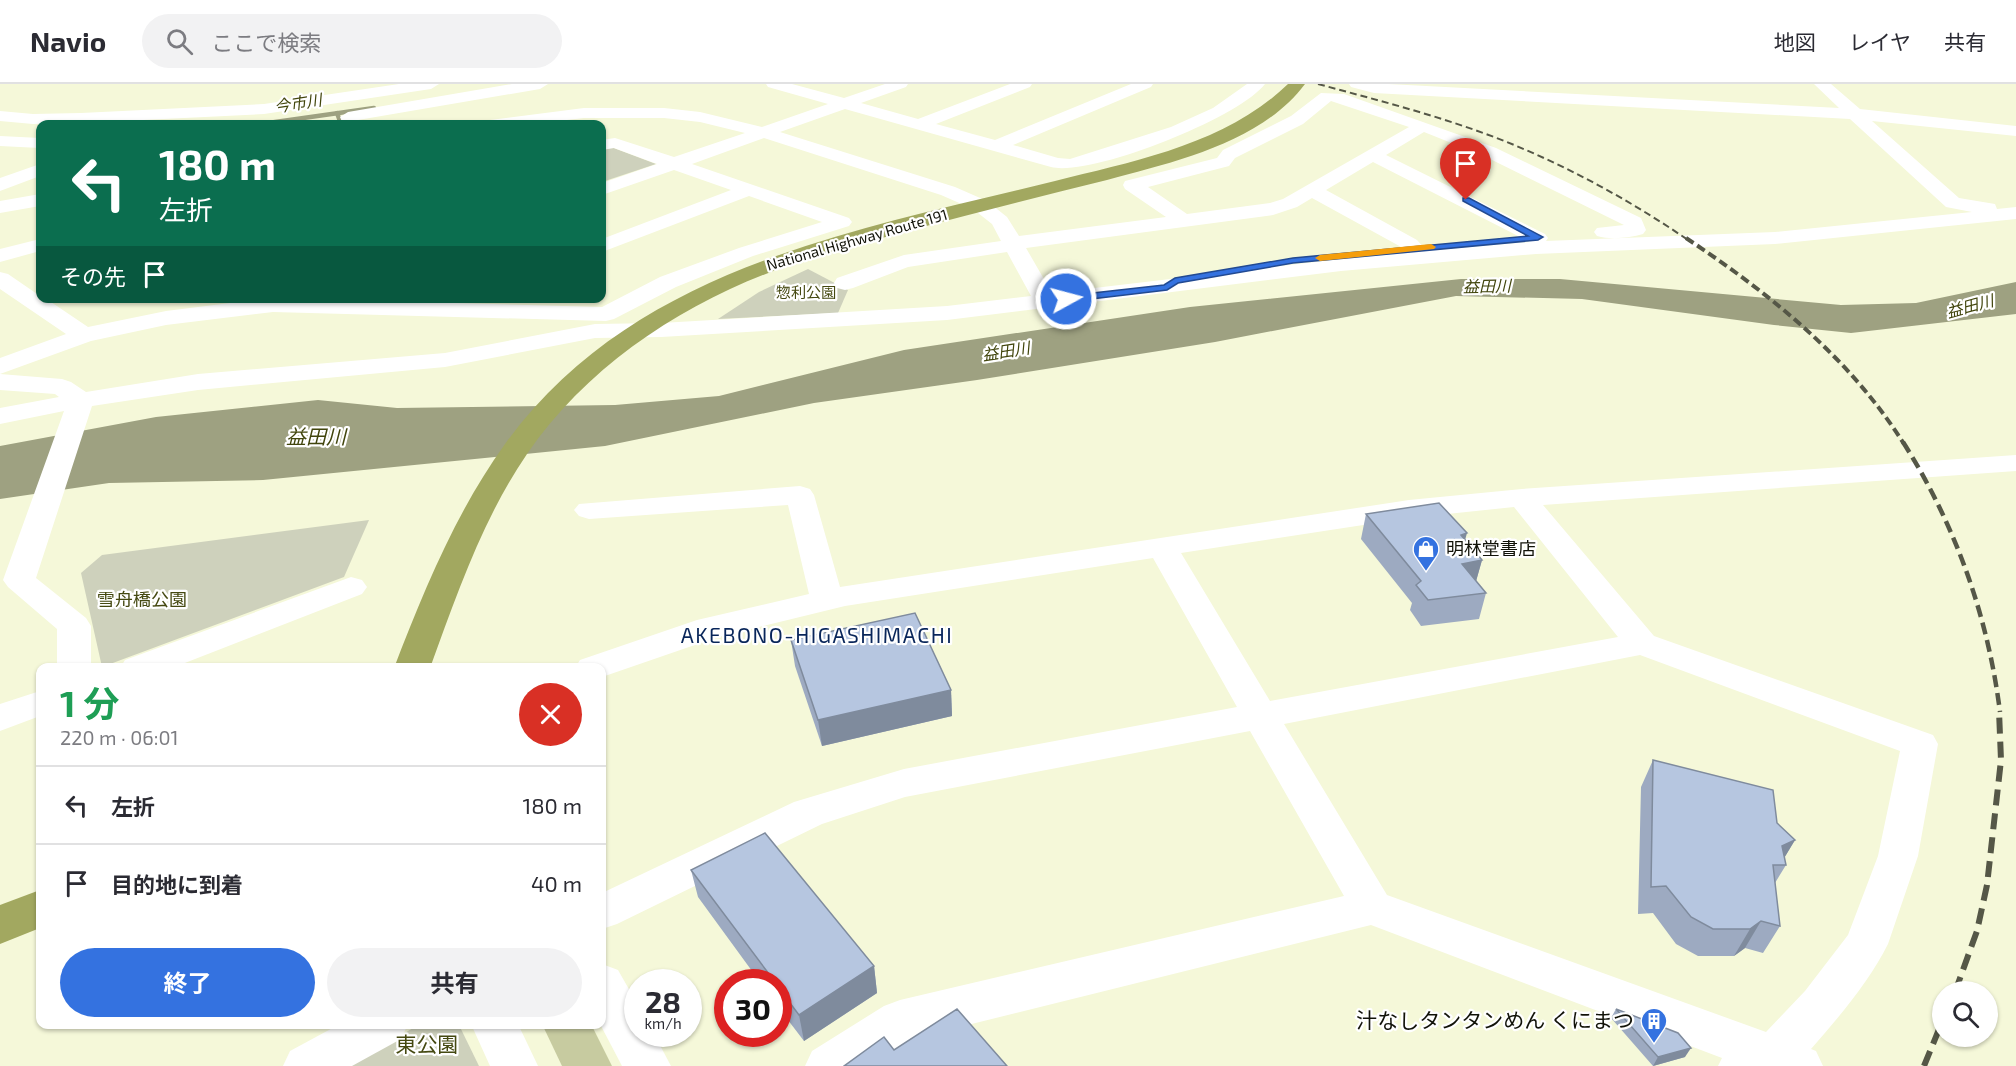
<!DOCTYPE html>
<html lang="ja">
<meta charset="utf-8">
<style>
:root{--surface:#fff;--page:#f2f2f3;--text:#2b2b33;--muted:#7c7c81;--line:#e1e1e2;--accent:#3472e0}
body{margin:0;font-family:"Exo 2","Noto Sans JP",sans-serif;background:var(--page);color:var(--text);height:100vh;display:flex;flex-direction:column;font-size:22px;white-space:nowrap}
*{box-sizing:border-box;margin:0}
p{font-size:20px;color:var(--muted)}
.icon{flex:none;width:33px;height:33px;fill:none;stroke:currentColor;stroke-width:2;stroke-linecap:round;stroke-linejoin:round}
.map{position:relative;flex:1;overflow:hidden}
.panel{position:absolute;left:36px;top:579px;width:570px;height:366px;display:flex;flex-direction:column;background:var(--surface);border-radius:12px;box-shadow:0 2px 4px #0004}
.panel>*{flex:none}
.hud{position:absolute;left:36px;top:36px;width:570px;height:183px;border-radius:12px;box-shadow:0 2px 4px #0004;background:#0b6e4f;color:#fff;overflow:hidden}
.buttons{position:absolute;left:1932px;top:897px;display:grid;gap:12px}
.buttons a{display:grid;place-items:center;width:66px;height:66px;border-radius:50%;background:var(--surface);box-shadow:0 2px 4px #0004;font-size:30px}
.speed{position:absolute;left:624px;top:885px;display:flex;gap:12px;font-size:30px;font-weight:700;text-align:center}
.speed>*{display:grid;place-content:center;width:78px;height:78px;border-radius:50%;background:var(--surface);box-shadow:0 2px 4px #0004;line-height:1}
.speed small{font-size:15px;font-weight:400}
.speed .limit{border:9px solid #d22;background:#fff;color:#111}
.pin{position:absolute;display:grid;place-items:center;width:51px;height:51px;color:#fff;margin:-62px -26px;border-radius:50% 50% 50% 0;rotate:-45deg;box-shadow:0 0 6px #0007}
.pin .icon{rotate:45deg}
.me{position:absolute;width:66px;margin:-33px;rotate:83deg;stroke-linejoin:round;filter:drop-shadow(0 0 4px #0008)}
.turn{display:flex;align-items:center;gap:21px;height:126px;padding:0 24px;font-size:27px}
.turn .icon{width:78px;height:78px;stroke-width:2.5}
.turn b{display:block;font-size:42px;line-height:51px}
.then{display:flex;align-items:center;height:57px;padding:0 24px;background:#0003;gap:12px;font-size:22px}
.round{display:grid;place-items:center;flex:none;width:63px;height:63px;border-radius:32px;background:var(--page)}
.head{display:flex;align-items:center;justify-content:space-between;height:102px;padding:0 24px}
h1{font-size:36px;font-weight:700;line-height:45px;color:#1e9e55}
.cta{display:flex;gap:12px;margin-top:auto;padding:12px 24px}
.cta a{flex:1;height:69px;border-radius:36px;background:var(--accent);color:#fff;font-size:24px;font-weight:700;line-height:69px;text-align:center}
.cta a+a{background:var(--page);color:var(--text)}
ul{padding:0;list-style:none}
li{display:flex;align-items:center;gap:18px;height:78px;padding:0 24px;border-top:2px solid var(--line)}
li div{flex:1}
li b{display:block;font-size:22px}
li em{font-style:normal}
header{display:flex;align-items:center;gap:36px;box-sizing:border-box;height:84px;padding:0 30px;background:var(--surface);border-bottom:2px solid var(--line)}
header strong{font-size:28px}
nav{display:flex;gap:33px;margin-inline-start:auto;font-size:21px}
.search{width:420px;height:54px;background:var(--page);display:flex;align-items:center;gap:15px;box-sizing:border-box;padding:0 21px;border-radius:33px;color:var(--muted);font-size:22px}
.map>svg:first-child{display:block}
.green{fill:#ced1bc}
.water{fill:#9ea181}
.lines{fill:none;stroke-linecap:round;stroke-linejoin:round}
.stream{stroke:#9ea181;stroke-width:4.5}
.minor{fill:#fff;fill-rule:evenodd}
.major{fill:#c7cba0;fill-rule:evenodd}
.highway{fill:#a2a860;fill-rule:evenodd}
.rail-far3{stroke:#555747;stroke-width:2;stroke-dasharray:7 4;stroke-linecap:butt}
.rail-far2{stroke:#555747;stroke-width:4;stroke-dasharray:9 4.5;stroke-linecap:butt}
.rail-far1{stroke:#555747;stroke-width:4.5;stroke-dasharray:12 6;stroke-linecap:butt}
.rail{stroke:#555747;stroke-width:6;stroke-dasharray:16 8;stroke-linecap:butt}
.wall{fill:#9daac1}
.shaded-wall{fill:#7f8b9d}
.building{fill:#b6c6e0;stroke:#7f8b9d;stroke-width:1.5}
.route{fill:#3472e0;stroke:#224a92;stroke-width:1.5}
.slow{fill:#f59e0b}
.labels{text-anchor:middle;stroke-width:4.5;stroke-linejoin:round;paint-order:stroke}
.far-street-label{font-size:15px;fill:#111208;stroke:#fff}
.far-park-label{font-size:15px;fill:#454911;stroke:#fff}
.far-water-label{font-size:16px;font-style:italic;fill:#41450c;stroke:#fff}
.poi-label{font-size:18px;fill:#111208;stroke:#fff;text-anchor:start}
.park-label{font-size:18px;fill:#454911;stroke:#fff}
.water-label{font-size:20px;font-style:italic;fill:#41450c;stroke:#fff}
.quarter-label{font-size:21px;letter-spacing:1.5px;fill:#09265a;stroke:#fff}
.near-poi-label{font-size:21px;fill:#111208;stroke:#fff;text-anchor:end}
.near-park-label{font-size:21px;fill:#454911;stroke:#fff}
</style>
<header>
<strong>Navio</strong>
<div class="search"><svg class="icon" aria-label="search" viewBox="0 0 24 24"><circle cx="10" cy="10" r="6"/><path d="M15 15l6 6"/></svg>ここで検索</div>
<nav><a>地図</a><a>レイヤ</a><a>共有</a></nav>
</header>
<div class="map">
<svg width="2016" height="982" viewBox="0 0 2016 982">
<rect width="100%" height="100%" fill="#f5f8d9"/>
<g class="green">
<polygon points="611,63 656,80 602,98 602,65"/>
<polygon points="808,185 848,206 838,229 718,235 759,208"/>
<polygon points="369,436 344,493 102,583 81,489 102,471"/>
<polygon points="420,940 459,941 479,982 348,982"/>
</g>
<polygon class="water" points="1461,195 1560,195 1841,221 1916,219 2016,198 2016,230 1851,249 1774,241 1582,215 1456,212 1215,258 977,296 814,319 605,362 263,396 109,399 0,415 0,362 156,333 318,316 397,324 615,321 719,312 904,266 1190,223"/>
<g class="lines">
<g class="stream">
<polyline points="337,29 341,40"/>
<polyline points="261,40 374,24"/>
</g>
<g class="minor">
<polygon points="399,0 439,0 431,5 264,30 81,39 33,40 0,37 0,27 33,30 81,29 264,20"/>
<polygon points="512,0 548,0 540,5 358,36 359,40 343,40 340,33 348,28"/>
<path d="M766 0H792L844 14 885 0H908L906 3 861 19 918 35 1010 0H1032L1030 3 936 40 995 56 1131 0H1153L1151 3 1013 61 1058 74 1070 75 1171 43 1213 24 1247 0H1265C1239 34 1091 93 1051 83L845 25 780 48 955 103 987 117 1007 133 1019 152 1166 133 1125 105 1123 101 1125 97 1217 74 1223 66 1291 32 1321 9 1344 10 1496 64 1641 134 1646 146 1643 150C1629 154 1611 156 1597 152L1594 148 1597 144 1624 141 1484 72 1424 48 1386 71 1545 150 1548 154 1546 157 1775 148 1972 128 1946 123 1850 35 1374 9 1351 3 1349 0H1388L1839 24 1814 0H1831L1860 25 2016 42V52L1872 37 1959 114 1995 120 1997 125 2016 123V135L1775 160 1536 170 1341 187 947 236 661 253 595 254 445 283 198 306 92 322 36 494 86 534 91 542V584H57V545L8 503 3 496 64 327 0 340V324L59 313 55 310 0 306V274L66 250 0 205V188L8 190 40 212V214H45L88 243 166 227 270 214 602 223 660 193 739 164 822 138 749 112 602 168V155L731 106 674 86 602 111V99L657 80 614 64 602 66V56L615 54 674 73 745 49 700 38 664 34H584L532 40H488L490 36 584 24H664L700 28 762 43 828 20 768 3ZM1331 17 1409 43 1283 115 1270 119 1187 130 1148 103 1229 82 1235 74 1303 40ZM764 54 941 111 973 125 992 140 1001 157 904 171 837 194 834 199 837 204 845 206 853 204 908 183 1007 168 1031 212 947 222 661 239 595 240 445 269 198 290 86 308 71 298 62 295 0 290 91 257 166 241 273 228 606 237 614 235 676 203 753 172 849 142 852 138 849 134 692 80ZM1373 78 1530 158 1423 167 1425 165 1417 156 1326 106ZM1312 114 1403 164 1406 169 1341 175 1052 209 1026 164 1273 131 1297 123Z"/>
<polygon points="0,52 40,54 40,64 0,62"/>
<polygon points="40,80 40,92 0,107 0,94"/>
<polygon points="40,110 40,122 0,129 0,117"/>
<polygon points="40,155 40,167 0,178 0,165"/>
<path d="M2016 371V387L1543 421 1654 552 1933 651 1938 660 1918 772 1888 860C1869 898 1839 933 1811 965L1816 967 1823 982H1718L1722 974 1371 841 911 955 869 982H805L812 967 884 922 900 916 1344 812 1250 647 905 713 822 740 617 840 602 845V809L794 718 904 685 1237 623 1153 474 845 522 718 553 602 593V584H575L580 576 697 536 809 510 788 421 589 435 579 432 574 426 579 420 800 402 810 405 814 411 840 503 1409 416 1522 405ZM1514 423 1618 553 1270 617 1181 469 1409 434ZM1640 571 1900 667 1878 772 1848 851 1805 907 1766 948 1387 811 1284 640Z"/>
<polygon points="351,493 362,496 367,503 362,510 172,584 120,584 125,576"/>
<polygon points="40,607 40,632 0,647 0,620"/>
<polygon points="602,880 618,886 638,921 638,950 654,950 671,982 622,982 600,940"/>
<polygon points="340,940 408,940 401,955 352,982 283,982 290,967"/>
<polygon points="471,940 518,940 538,982 490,982"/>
</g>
<polygon class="major" points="542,940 591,940 612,982 562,982"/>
<g class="highway">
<path d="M1288 0H1305C1261 59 1174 78 1107 96 1041 112 976 129 911 146 866 159 820 169 776 186 679 222 587 283 527 370 483 434 457 510 430 584H394C424 506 456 428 505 360 634 182 855 147 1055 97 1135 77 1226 60 1288 0Z"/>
<polygon points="40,806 40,844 0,860 0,821"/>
</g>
<path class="rail-far3" d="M1318 0C1377 16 1436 31 1494 53 1562 79 1628 115 1688 156"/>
<path class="rail-far2" d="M1686 154C1769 209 1850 274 1904 360"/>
<path class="rail-far1" d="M1903 358C1955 440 1988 532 2000 628"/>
<g class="rail">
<polyline points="1955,908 1977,847 1987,801 2001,676 1999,627"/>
<polyline points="1924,982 1942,938"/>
</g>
</g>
<g class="wall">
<polygon points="1366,430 1465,456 1482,476 1476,497 1486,509 1479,535 1421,542 1410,526 1412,519 1361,455"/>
<polygon points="791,556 951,606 952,632 822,662 795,582"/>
<polygon points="1653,676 1777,739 1795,756 1784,774 1786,781 1775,799 1780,842 1763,869 1745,864 1734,872 1698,872 1676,860 1653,829 1638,830 1641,703"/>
<polygon points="691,786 874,882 877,909 804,957 778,923 778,898 760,898 698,813"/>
<polygon points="1616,925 1685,973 1653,982 1611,934"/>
</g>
<g class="shaded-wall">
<polygon points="1467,449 1460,474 1461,451"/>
<polygon points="1482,476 1475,501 1462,480"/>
<polygon points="951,606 952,632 822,662 818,636"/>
<polygon points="1795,756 1780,781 1782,762"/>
<polygon points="1761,837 1745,864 1734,872 1750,845"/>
<polygon points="874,882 877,909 804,957 799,931"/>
<polygon points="1691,964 1685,973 1653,982 1658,973"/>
</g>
<g class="building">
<polygon points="1439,419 1467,449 1461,451 1482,476 1462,480 1486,509 1428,516 1416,501 1421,497 1366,430"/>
<polygon points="915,529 951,606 818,636 791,556"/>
<polygon points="1653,676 1773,706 1777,739 1795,756 1782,762 1786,781 1773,781 1780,842 1761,837 1750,845 1713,845 1691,833 1666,802 1651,803"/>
<polygon points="765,749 874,882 799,931 778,903 778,898 775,898 691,786"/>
<polygon points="957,925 1007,982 844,982 884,953 894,966"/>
<polygon points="1616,925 1678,949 1691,964 1658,973"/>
</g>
<polygon class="route" points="1463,114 1469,114 1543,153 1538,156 1293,179 1178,199 1167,206 1066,218 1062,215 1066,212 1164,201 1175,194 1293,174 1528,152 1463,117"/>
<polygon class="slow" points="1431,160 1436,163 1434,165 1320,177 1315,174 1320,171"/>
<defs>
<g id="shop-pin" transform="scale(1.35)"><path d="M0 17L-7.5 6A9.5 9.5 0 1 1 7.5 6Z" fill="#3472e0" stroke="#fff"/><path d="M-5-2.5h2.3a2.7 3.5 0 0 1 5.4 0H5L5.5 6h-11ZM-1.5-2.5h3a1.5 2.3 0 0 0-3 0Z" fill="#fff"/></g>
<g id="building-pin" transform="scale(1.35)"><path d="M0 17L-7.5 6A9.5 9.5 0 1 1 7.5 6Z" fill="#3472e0" stroke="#fff"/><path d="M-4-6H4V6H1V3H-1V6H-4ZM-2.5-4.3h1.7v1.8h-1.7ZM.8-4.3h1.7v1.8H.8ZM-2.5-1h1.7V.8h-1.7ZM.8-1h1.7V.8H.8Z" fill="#fff"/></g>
</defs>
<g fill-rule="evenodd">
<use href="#shop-pin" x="1426" y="465"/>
<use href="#building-pin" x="1654" y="937"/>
</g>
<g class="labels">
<g class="far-street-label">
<text transform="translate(857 156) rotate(-16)" y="5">National Highway Route 191</text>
</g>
<g class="far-park-label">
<text x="806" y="214">惣利公園</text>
</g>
<g class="far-water-label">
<text transform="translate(298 19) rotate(-9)" y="6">今市川</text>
<text transform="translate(1487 202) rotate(-1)" y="6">益田川</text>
<text transform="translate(1970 222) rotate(-15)" y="6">益田川</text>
<text transform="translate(1006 267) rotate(-9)" y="6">益田川</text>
</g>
<g class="poi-label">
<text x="1446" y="471">明林堂書店</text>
</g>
<g class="park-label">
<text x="142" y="522">雪舟橋公園</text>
</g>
<g class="water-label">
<text x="316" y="360">益田川</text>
</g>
<g class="quarter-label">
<text x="817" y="559">AKEBONO-HIGASHIMACHI</text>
</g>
<g class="near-poi-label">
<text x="1634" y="944">汁なしタンタンめん くにまつ</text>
</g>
<g class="near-park-label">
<text x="427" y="968">東公園</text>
</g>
</g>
</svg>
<div class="buttons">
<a><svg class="icon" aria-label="search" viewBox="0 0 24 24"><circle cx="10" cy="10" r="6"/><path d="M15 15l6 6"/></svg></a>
</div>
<div class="speed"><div>28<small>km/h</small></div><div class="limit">30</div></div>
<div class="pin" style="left:1466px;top:116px;background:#d93025"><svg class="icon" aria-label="arrive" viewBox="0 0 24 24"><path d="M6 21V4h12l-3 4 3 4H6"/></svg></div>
<svg class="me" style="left:1066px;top:215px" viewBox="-20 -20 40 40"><circle r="17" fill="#3472e0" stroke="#fff" stroke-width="3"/><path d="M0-11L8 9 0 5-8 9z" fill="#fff"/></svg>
<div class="hud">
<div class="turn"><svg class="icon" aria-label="left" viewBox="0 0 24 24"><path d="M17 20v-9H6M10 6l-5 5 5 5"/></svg><div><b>180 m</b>左折</div></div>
<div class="then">その先<svg class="icon" aria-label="arrive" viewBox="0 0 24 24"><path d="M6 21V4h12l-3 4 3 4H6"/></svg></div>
</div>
<section class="panel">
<div class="head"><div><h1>1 分</h1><p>220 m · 06:01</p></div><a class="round" style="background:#d93025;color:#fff"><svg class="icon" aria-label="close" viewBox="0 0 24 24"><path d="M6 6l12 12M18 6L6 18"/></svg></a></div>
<ul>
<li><svg class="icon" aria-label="left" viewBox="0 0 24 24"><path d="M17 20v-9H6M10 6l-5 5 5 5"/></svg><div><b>左折</b></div><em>180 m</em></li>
<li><svg class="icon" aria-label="arrive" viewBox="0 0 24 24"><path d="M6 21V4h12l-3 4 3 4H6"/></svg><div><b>目的地に到着</b></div><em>40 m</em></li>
</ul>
<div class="cta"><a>終了</a><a>共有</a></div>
</section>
</div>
